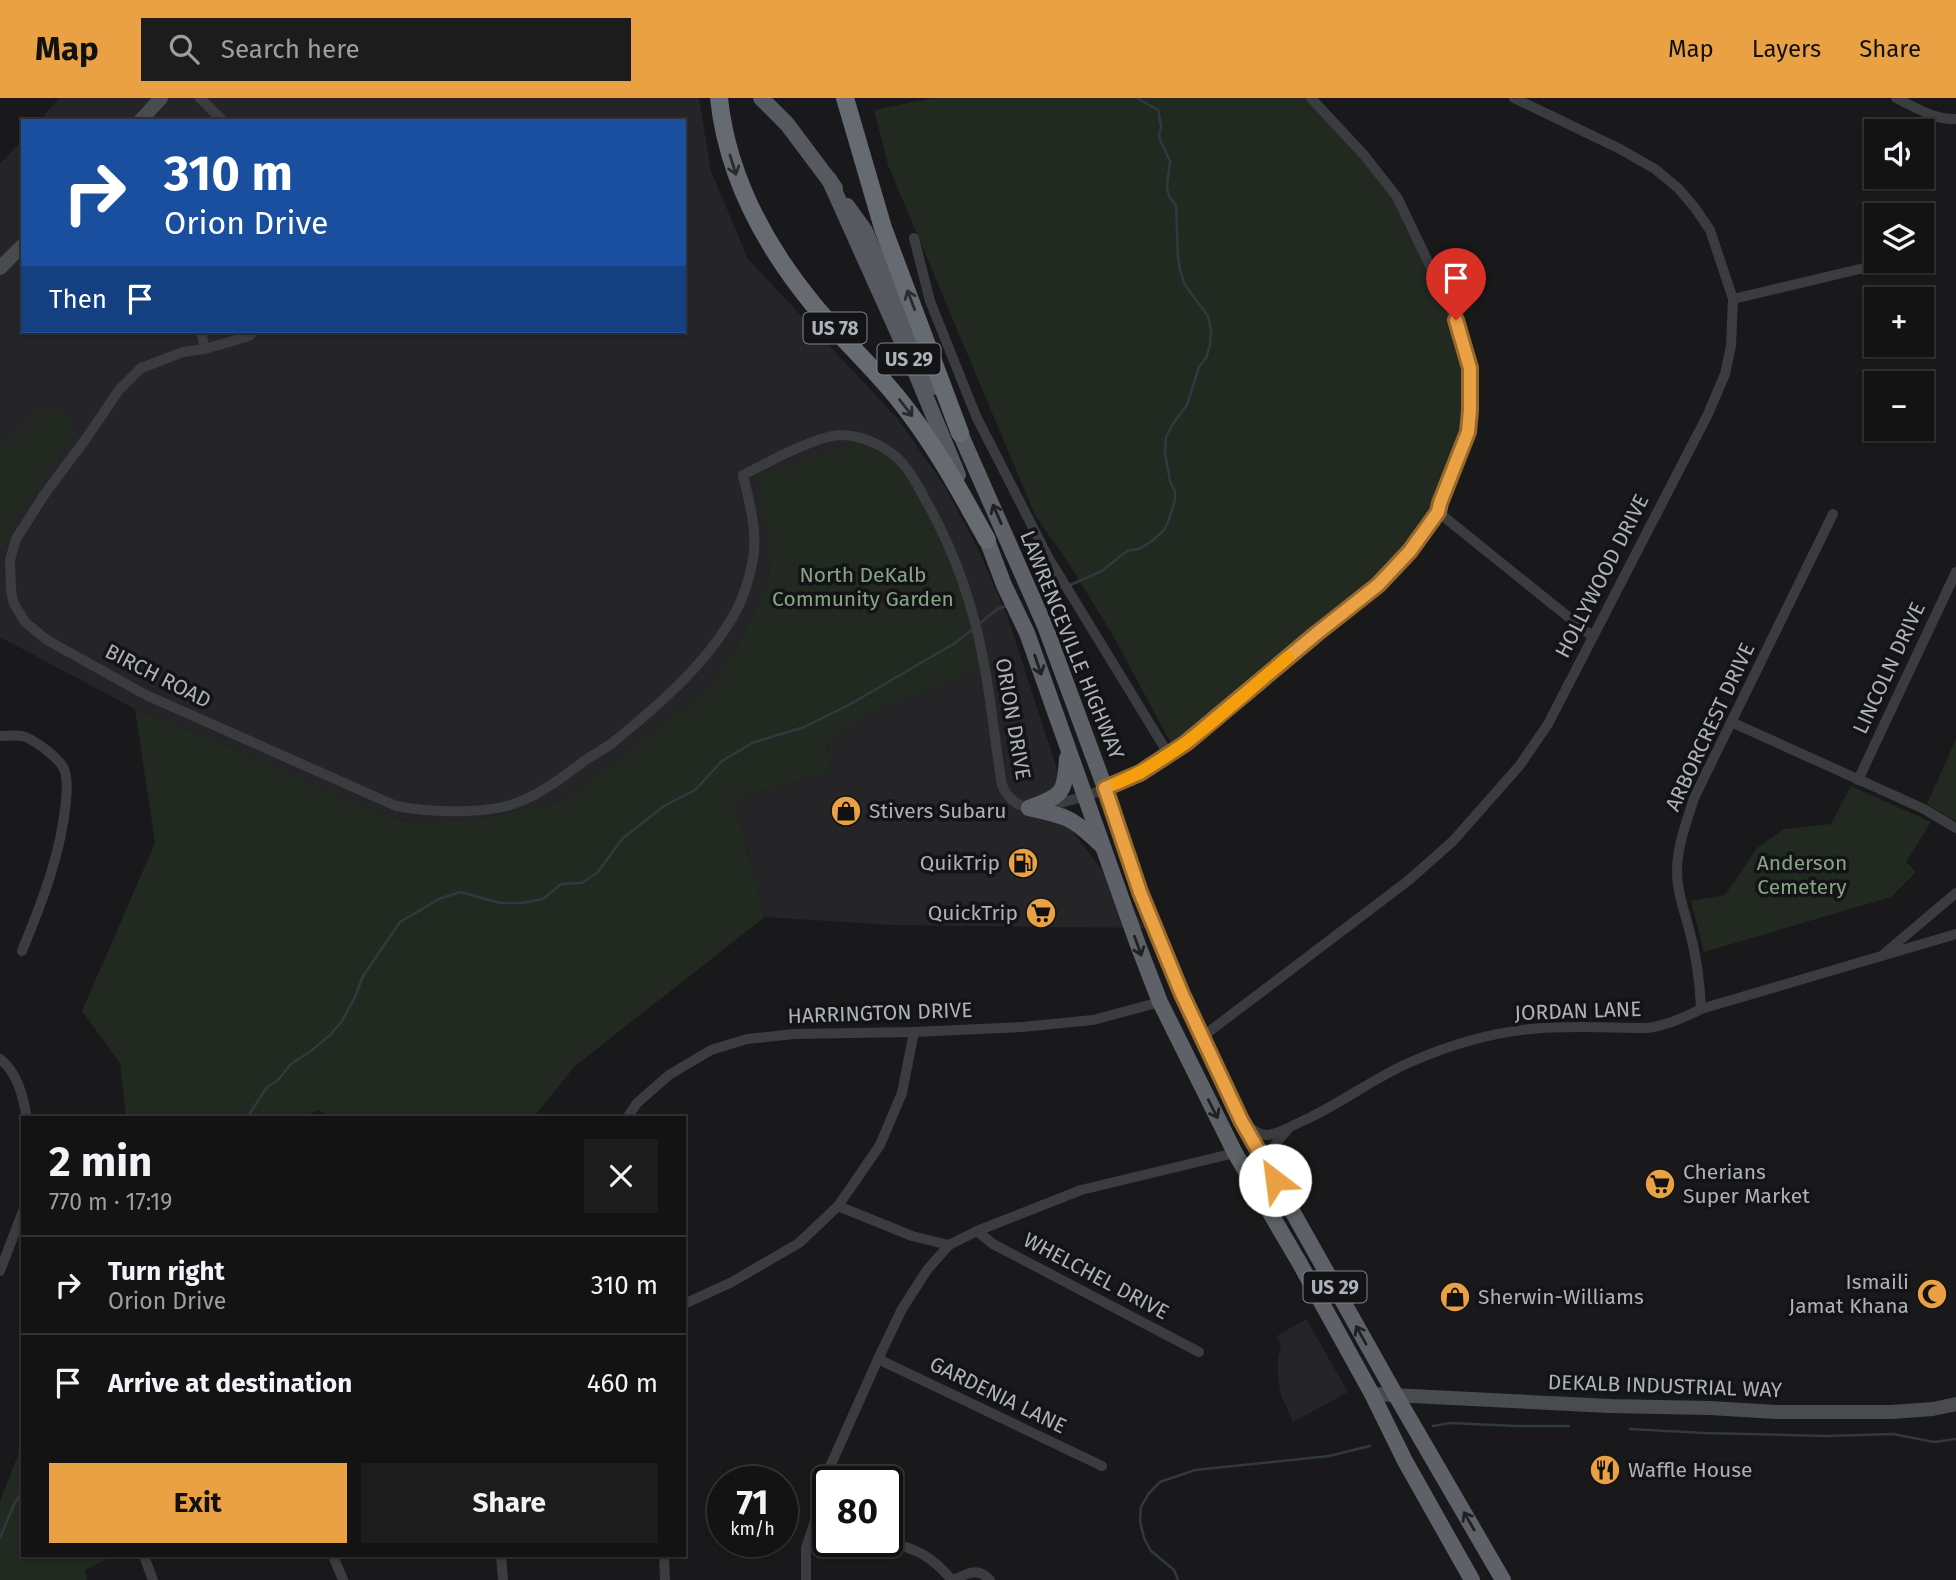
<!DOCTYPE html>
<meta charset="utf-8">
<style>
:root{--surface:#131314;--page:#1c1c1d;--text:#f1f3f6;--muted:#9d9ea0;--line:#323234;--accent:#e9a143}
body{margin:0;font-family:"Fira Sans",sans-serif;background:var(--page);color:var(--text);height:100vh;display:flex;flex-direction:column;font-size:26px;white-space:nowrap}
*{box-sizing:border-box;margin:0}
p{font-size:23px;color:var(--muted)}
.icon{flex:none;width:38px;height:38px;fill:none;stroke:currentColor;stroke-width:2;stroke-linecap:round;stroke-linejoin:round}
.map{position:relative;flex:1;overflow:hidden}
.panel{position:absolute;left:21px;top:1018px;width:665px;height:441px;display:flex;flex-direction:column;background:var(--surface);border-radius:0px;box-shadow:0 2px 5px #0004,0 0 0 2px var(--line)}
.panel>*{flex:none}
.banner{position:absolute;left:21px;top:21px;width:665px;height:214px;border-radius:0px;box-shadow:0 2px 5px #0004,0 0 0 2px var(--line);background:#1a4fa0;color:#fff;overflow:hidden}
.tools{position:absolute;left:1864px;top:21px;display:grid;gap:14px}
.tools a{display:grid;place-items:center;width:70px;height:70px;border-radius:0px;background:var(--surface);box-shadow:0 2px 5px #0004,0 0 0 2px var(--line);font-size:35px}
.speed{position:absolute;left:707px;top:1368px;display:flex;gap:14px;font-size:35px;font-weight:700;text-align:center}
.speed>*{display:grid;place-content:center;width:91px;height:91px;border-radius:50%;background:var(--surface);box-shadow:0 2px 5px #0004,0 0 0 2px var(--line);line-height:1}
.speed small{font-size:18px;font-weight:400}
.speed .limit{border:4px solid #111;border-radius:10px;background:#fff;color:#111}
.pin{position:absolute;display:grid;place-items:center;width:60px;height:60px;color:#fff;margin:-72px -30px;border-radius:50% 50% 50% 0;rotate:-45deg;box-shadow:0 0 7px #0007}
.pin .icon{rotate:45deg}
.me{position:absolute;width:77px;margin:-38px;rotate:330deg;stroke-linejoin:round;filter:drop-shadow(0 0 5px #0008)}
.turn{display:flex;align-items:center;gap:24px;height:147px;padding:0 28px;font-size:32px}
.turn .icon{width:91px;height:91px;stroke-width:2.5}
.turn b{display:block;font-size:49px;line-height:60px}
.then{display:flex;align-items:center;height:66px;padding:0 28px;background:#0003;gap:14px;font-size:26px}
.round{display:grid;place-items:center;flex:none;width:74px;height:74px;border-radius:0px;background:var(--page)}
.head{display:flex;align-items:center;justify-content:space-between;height:119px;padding:0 28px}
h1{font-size:42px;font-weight:700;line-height:52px}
.primary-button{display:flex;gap:14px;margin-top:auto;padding:14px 28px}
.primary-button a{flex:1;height:80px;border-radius:0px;background:var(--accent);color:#111;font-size:28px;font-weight:700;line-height:80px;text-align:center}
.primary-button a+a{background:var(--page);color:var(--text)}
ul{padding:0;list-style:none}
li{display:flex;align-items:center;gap:21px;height:98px;padding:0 28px;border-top:2px solid var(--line)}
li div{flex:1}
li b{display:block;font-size:26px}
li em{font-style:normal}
header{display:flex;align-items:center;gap:42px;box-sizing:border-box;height:98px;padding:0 35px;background:var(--accent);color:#111}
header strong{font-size:33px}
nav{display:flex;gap:38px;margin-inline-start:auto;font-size:24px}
.search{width:490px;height:63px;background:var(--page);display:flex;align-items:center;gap:18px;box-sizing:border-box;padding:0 24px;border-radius:0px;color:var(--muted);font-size:26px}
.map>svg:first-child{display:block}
.built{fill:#252528}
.green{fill:#212921}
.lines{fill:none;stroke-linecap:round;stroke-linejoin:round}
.stream{stroke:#2f393f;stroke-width:2.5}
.minor{stroke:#3a3c40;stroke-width:10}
.secondary{stroke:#484b50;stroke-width:14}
.primary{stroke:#56595f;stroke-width:16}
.trunk{stroke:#5e6268;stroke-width:16}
.motorway{stroke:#666a71;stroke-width:18}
.oneway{stroke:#282a2d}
.oneway2{stroke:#1f2022}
.route-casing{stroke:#97692c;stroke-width:18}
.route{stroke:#e9a143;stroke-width:12}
.slow{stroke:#f59e0b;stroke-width:12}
.labels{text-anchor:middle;stroke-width:7;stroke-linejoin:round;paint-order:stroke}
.shield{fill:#141416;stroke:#7e8389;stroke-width:2}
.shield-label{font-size:19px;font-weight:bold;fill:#acb2ba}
.park-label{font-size:21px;fill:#85a484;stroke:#141416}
.street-label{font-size:21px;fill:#acb2ba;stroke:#141416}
.poi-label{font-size:21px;fill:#acb2ba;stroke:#141416;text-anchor:start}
</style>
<header>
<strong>Map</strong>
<div class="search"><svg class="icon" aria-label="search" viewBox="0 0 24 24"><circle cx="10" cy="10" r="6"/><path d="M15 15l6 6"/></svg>Search here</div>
<nav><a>Map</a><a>Layers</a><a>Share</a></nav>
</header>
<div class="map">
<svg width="1956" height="1482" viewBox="0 0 1956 1482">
<rect width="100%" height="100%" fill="#19191b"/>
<g class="built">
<polygon points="59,0 699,0 711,73 748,161 898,321 945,389 977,449 1007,517 1061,684 1070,730 1146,830 892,827 765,819 734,701 831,674 827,645 869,616 983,570 758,378 770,462 767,488 733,557 707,591 564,703 471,722 411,724 351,703 211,640 135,611 0,539 0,66 23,41 23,233 684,233 684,23 39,23"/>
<polygon points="1306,1221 1348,1294 1293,1324 1281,1297 1278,1281 1278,1261 1281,1248 1277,1238"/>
</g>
<g class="green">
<polygon points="932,0 1311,0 1390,86 1458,218 1470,278 1471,333 1433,415 1367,499 1173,649 1111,534 1067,463 1035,417 888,67 874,12"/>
<path d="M46 309C61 315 75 319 74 337L12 425 10 437 4 448H0V351L20 334 39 311Z"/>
<polygon points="860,344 890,357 925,405 948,456 972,524 983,570 869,616 827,645 831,674 734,701 765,819 575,968 533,1020 330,1020 319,1012 311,1015 306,1020 126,1020 120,965 82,913 155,745 135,611 211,640 351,703 410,724 471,722 564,703 707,591 733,557 767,488 770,462 758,378"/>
<polygon points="1956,641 1956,723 1927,706"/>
<polygon points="1851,688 1931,724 1906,764 1916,774 1891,799 1704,854 1691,803 1725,797 1757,750 1784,731 1831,726"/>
<polygon points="23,1344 23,1458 113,1458 85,1472 87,1482 0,1482 0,1403"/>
</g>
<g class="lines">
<g class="stream">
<polyline points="1070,487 1102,473 1127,453 1139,451 1152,443 1164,432 1168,424 1175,402 1175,394 1170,383 1165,355 1166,339 1172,327 1187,307 1199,269 1206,260 1210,247 1211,232 1208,218 1185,187 1180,172 1178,159 1176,108 1169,98 1167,89 1170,63 1159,40 1161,28 1158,12 1137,0"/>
<polyline points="1037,499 1063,489"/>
<polyline points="978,527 997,511 1007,508"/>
<polyline points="247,1020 267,989 278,982 291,966 311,953 330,937 342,923 355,899 363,878 400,824 439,801 460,794 500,805 522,805 543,801 561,786 582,785 597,775 623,740 664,708 695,692 722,663 752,645 804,629 847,608 955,545 973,531"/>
<polyline points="1433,1328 1450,1325 1517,1328 1569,1328"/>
<polyline points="1630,1331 1704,1335 1826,1338 1893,1336 1934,1344 1956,1341"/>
<polyline points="0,1440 14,1406 23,1392"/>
<polyline points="1178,1482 1174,1472 1151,1453 1144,1440 1140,1423 1141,1409 1149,1395 1160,1384 1195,1372 1329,1358 1370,1348"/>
</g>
<g class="minor">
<polyline points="200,0 223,23"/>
<path d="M1896 0C1915 9 1934 22 1956 21"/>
<polyline points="914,140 930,203 976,318 1048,459 1169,657"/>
<polyline points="1733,201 1864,170"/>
<polyline points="201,233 205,251"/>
<path d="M254 233 249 238 205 251 183 254 141 270 119 292 85 342 44 397 16 441 10 462 11 493 14 506 25 524 47 542 146 597 396 708C426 714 477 716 507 708 536 700 560 681 584 663 593 657 602 652 611 646 653 612 701 571 729 525 741 507 749 482 753 461 758 435 749 402 743 377 767 365 815 338 841 337 859 337 881 346 895 358 908 369 917 386 925 401 954 452 974 509 984 566 992 606 995 647 1002 687 1007 700 1018 709 1031 710"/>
<polyline points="1438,414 1592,538"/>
<polyline points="1731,624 1924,711 1956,730"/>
<path d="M0 638C7 638 15 637 22 638 34 641 59 660 64 671 68 680 67 693 66 703 61 756 42 804 22 853"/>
<polyline points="1858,682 1956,474"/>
<path d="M1050 707C1085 700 1123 686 1154 667 1203 637 1251 590 1296 553 1323 530 1354 510 1379 485 1397 468 1435 428 1440 405L1468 334 1470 312V270L1456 222 1397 99 1364 57 1311 0"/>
<polyline points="1885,855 1956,795"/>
<path d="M1701 911C1700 885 1696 856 1689 831 1684 812 1677 793 1677 773 1677 748 1687 723 1694 700L1833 416"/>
<polyline points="1202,939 1409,782 1453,743 1520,667 1548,626 1708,316 1725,276 1731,248 1733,201 1710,132 1695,110 1678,90 1655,71 1620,51 1514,0"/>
<path d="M0 961C18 975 23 999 27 1020"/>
<polyline points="627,1020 637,1005 669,977 711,952 747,941 794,936 914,934 1022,929 1093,922 1160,904"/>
<path d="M1248 1028C1253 1032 1259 1037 1266 1037 1278 1037 1299 1024 1311 1019 1346 1002 1377 978 1413 963 1450 947 1491 935 1531 931 1569 927 1609 930 1648 930 1668 927 1684 920 1701 911L1956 836"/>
<path d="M1272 1069C1269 1052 1277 1043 1288 1031"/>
<polyline points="838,1108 912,1138 949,1147"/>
<polyline points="977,1133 993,1146 1199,1254"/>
<polyline points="0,1173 23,1113"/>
<polyline points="684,1206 732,1184 799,1145 838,1108 880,1047 902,995 914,934"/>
<polyline points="878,1261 1102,1368"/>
<polyline points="813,1429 828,1431"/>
<path d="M887 1444C918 1451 931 1458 952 1482"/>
<polyline points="144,1458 153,1482"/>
<polyline points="333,1458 343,1482"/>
<polyline points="501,1458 503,1482"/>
<polyline points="664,1458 665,1482"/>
<polyline points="806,1482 806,1450 814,1426 824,1382 878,1261 902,1211 927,1172 949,1147 977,1133 1081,1092 1235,1055"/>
<path d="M954 1482C967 1475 978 1469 990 1482"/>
</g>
<g class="secondary">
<polyline points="140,23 161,0"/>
<polyline points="0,170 23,147"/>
<polyline points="1372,1296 1610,1308 1710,1310 1776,1314 1891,1314 1933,1311 1956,1306"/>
</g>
<g class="primary">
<polyline points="761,0 787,26 835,90"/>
<polyline points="829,81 913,268 958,377"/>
<polyline points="847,108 865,133 915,248 936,289"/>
</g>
<g class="trunk">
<polyline points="960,335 1045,528 1105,690 1140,794 1181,894 1241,1022 1395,1296 1503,1482"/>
<polyline points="987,442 1004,487 1027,535 1138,847 1160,904 1235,1055 1299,1164 1372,1296 1405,1363 1472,1482"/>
<path d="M1029 710C1066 718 1072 719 1100 746"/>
<path d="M1029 710C1062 697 1065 697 1067 660"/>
</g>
<g class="motorway">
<path d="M719 0C727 76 764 146 812 205 839 238 870 266 897 299 933 343 960 393 987 442"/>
<polyline points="845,0 883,130 960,335"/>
</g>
</g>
<defs><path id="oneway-shaft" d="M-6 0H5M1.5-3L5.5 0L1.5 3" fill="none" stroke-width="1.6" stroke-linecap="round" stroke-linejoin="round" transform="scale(1.75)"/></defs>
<g class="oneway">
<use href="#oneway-shaft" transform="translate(733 67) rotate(73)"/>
<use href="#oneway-shaft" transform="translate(911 202) rotate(-111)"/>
<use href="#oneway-shaft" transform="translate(906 310) rotate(52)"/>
</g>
<g class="oneway2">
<use href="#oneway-shaft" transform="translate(997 416) rotate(-114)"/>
<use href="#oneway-shaft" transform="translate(1038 567) rotate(71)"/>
<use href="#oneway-shaft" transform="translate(1138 848) rotate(70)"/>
<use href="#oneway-shaft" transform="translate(1213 1011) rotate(63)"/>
<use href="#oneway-shaft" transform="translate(1361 1237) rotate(-119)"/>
<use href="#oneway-shaft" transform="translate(1469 1423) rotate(-120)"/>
</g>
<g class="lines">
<g class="route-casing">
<polyline id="route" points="1275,1082 1241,1022 1181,894 1140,794 1105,690 1140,675 1186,645 1316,536 1378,487 1410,453 1438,414 1440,405 1468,334 1470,312 1470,270 1456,222"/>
</g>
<use href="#route" class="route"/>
<path class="slow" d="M1117 685C1183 657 1234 604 1288 559"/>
</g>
<defs>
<g id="shop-disc" transform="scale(1.575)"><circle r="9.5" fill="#e9a143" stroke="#141416"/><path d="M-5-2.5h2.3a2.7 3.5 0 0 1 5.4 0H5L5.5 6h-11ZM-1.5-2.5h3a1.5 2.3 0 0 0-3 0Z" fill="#111"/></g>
<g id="fuel-disc" transform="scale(1.575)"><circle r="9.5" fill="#e9a143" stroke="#141416"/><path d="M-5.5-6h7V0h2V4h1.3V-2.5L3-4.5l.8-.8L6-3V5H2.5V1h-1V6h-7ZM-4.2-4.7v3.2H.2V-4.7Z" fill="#111"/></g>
<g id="supermarket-disc" transform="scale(1.575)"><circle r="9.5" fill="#e9a143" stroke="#141416"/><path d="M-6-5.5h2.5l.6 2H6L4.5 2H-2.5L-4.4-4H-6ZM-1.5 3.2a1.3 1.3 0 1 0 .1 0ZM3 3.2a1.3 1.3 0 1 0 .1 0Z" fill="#111"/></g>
<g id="mosque-disc" transform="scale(1.575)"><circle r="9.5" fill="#e9a143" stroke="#141416"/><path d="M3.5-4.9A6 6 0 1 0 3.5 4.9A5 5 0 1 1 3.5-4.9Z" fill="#111"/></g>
<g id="restaurant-disc" transform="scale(1.575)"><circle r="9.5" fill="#e9a143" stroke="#141416"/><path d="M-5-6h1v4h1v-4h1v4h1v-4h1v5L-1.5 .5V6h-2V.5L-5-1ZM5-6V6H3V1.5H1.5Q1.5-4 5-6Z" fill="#111"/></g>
</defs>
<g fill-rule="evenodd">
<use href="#shop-disc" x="846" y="713"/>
<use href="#fuel-disc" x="1023" y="765"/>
<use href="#supermarket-disc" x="1041" y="815"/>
<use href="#supermarket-disc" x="1660" y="1086"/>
<use href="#mosque-disc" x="1932" y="1196"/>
<use href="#shop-disc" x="1455" y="1199"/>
<use href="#restaurant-disc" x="1605" y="1372"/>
</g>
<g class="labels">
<g class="shield">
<rect x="803.5" y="214.5" width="63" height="31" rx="5"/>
<rect x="877.5" y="245.5" width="63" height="31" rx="5"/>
<rect x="1303.5" y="1173.5" width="63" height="31" rx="5"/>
</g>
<g class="shield-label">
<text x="835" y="237">US 78</text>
<text x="909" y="268">US 29</text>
<text x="1335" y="1196">US 29</text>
</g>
<g class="park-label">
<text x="863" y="484">North DeKalb<tspan x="863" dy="24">Community Garden</tspan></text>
<text x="1802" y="772">Anderson<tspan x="1802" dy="24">Cemetery</tspan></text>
</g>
<g class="street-label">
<text transform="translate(1602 478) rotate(-63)" y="7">HOLLYWOOD DRIVE</text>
<text transform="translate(1072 547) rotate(68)" y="7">LAWRENCEVILLE HIGHWAY</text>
<text transform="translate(1889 570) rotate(-65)" y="7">LINCOLN DRIVE</text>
<text transform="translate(158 578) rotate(27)" y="7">BIRCH ROAD</text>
<text transform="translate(1013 621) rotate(80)" y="7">ORION DRIVE</text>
<text transform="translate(1710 629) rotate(-65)" y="7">ARBORCREST DRIVE</text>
<text transform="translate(1578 913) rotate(-2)" y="7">JORDAN LANE</text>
<text transform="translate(880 915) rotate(-2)" y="7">HARRINGTON DRIVE</text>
<text transform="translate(1096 1178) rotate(28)" y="7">WHELCHEL DRIVE</text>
<text transform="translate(1665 1288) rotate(2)" y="7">DEKALB INDUSTRIAL WAY</text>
<text transform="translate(998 1297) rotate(26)" y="7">GARDENIA LANE</text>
</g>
<g class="poi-label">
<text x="869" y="720">Stivers Subaru</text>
<text x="1000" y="772" text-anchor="end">QuikTrip</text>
<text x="1018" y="822" text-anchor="end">QuickTrip</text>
<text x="1683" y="1081">Cherians<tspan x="1683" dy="24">Super Market</tspan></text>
<text x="1909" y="1191" text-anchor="end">Ismaili<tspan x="1909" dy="24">Jamat Khana</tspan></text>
<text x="1478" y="1206">Sherwin-Williams</text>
<text x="1628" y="1379">Waffle House</text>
</g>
</g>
</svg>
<div class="tools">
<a><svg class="icon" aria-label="sound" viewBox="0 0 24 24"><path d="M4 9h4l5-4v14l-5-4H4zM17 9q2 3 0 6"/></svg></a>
<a><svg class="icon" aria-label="layers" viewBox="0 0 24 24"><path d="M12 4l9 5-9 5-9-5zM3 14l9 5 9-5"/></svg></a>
<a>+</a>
<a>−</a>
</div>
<div class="speed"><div>71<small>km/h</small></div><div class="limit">80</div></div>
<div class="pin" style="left:1456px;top:222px;background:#d93025"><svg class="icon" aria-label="arrive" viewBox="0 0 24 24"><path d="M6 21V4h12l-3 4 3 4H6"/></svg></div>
<svg class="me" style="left:1275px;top:1082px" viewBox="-20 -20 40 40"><circle r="19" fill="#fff"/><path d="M0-13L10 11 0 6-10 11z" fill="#e9a143"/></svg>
<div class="banner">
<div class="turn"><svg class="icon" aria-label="right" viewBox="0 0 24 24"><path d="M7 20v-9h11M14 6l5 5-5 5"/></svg><div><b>310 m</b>Orion Drive</div></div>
<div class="then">Then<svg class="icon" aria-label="arrive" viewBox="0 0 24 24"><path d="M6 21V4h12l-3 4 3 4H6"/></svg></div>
</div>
<section class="panel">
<div class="head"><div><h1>2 min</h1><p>770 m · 17:19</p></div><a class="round"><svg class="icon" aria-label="close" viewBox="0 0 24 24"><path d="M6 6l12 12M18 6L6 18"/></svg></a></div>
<ul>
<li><svg class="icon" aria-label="right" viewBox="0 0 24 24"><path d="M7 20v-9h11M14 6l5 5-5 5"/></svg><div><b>Turn right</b><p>Orion Drive</p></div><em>310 m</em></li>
<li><svg class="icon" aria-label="arrive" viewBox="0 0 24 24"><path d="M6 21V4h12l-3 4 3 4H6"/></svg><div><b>Arrive at destination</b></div><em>460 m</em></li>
</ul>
<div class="primary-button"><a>Exit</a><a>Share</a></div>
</section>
</div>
